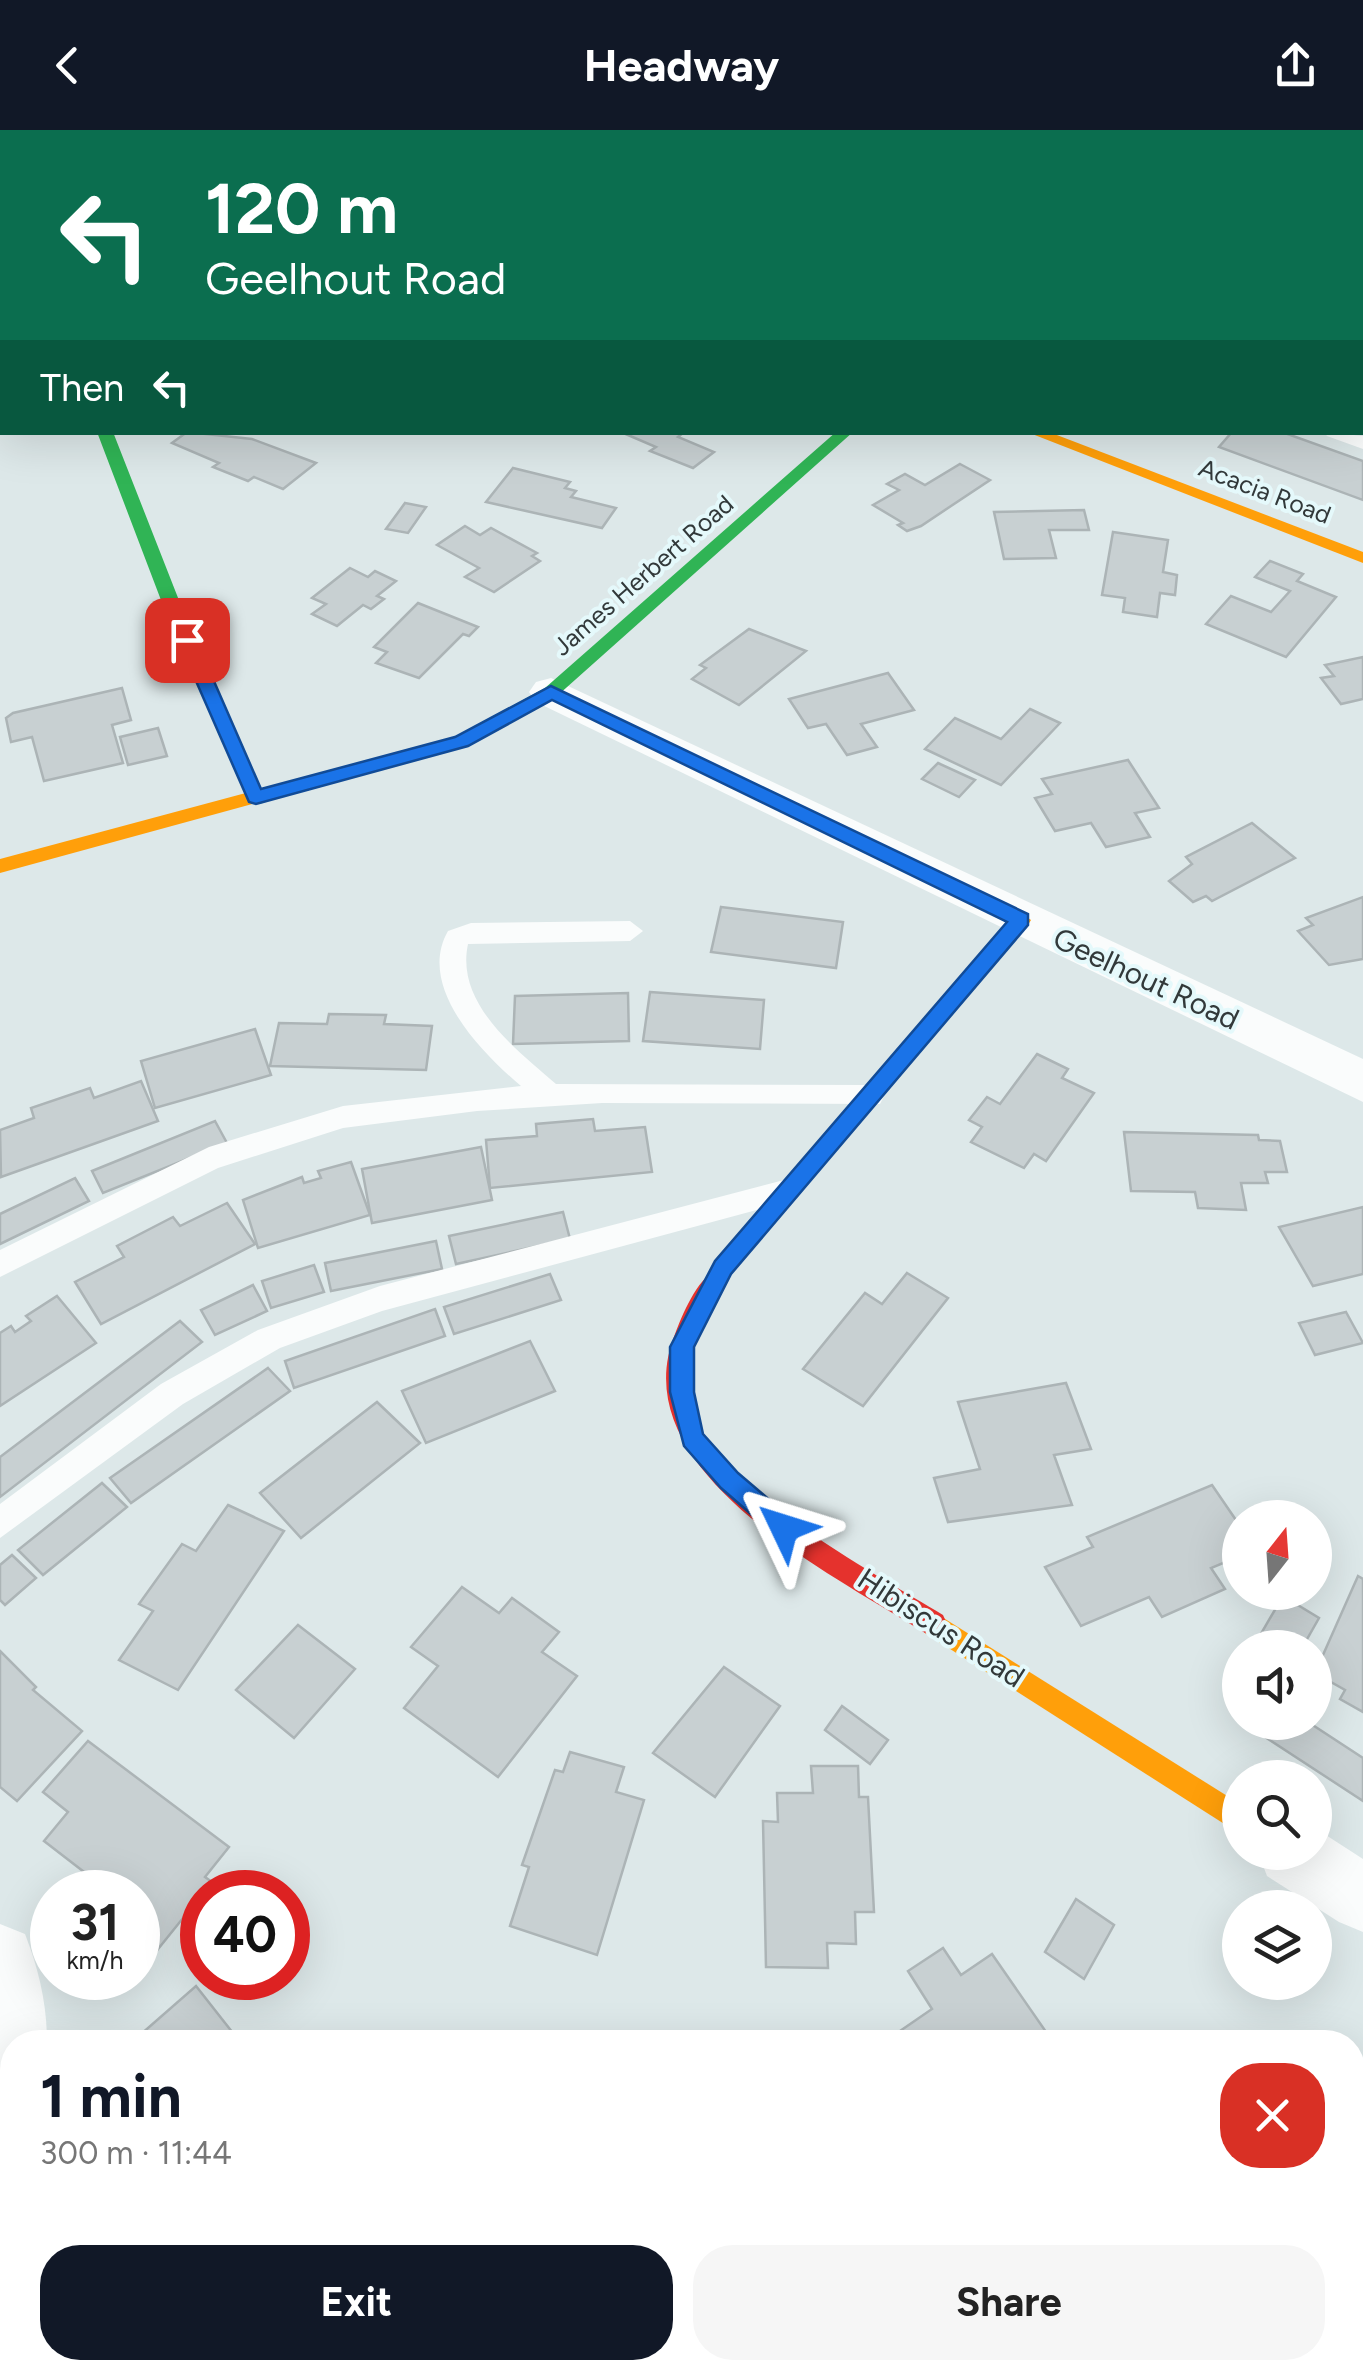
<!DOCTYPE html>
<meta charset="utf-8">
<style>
:root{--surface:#fff;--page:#f6f6f6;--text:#222;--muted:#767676;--accent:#111827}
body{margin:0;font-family:Figtree,sans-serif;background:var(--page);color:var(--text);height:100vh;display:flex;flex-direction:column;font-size:38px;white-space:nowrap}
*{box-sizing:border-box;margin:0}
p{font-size:32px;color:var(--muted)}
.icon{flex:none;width:55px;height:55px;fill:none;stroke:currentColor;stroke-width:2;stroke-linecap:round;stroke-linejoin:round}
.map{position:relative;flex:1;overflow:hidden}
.panel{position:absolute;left:0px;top:1900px;width:1365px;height:350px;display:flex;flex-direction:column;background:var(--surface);border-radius:40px 40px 0 0;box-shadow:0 10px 40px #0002}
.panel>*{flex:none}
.hud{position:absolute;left:0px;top:0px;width:1365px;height:305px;box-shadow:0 10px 40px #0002;background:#0b6e4f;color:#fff;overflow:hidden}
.needle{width:65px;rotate:17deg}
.fabs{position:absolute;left:1222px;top:1370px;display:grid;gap:20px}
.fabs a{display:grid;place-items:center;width:110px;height:110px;border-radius:50%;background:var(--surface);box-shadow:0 10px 40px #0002;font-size:50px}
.speed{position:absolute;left:30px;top:1740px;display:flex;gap:20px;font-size:50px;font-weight:700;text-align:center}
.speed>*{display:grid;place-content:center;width:130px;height:130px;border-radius:50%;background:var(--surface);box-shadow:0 10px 40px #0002;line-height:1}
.speed small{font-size:25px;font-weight:400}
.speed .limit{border:15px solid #d22;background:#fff;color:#111}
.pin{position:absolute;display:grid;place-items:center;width:85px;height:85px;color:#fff;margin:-42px;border-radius:20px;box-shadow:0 5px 15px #0006}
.me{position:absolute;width:110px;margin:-55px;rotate:311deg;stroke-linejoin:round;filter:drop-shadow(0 0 8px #0008)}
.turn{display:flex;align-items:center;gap:35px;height:210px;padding:0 40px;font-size:45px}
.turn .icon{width:130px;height:130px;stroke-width:2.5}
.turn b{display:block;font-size:70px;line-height:85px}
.then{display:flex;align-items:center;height:95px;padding:0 40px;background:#0003;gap:20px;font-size:38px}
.round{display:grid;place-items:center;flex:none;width:105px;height:105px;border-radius:40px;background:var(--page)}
.headline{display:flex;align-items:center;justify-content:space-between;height:170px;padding:0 40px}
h1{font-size:60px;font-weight:700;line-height:75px;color:var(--accent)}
.primary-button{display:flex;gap:20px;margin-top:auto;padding:20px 40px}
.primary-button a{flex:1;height:115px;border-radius:40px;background:var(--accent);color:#fff;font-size:40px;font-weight:700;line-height:115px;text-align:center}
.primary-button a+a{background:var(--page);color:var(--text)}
header{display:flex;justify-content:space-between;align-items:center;height:130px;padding:0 40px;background:var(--accent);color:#fff;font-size:45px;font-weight:700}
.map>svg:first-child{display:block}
.building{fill:#c8d0d2;stroke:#acb4b6;stroke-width:2.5}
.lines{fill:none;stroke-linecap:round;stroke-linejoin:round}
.lane{fill:#fafcfc;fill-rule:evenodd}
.street{fill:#fafcfc;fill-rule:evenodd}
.fast{fill:#30b455;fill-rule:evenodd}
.slow{fill:#ff9f0a;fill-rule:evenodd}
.jam{fill:#e5322d;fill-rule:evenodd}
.route{fill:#1a73e8;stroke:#114b97;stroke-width:2.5}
.labels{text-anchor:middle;stroke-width:8;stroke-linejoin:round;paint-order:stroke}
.far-street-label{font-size:25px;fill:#32393a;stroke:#e5f9fb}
.street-label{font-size:30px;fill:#32393a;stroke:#e5f9fb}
</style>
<header><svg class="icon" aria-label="back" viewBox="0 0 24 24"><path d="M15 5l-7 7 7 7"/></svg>Headway<svg class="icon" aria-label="share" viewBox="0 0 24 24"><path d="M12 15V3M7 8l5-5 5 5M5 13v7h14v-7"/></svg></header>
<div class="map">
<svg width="1363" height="2250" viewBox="0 0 1363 2250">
<rect width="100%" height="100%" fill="#dde8e9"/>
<g class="building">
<polygon points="187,302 252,309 316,333 283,359 254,347 248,351 213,337 219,333 172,313"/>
<polygon points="621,302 684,302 678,307 714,322 693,338 650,321 656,317"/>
<polygon points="1232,302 1282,302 1363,331 1363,370 1219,317"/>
<polygon points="960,334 990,350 921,396 907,401 898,395 903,393 873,375 899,360 887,354 905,344 925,355"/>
<polygon points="513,338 570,352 565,358 576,361 571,367 616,378 602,398 486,372"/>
<polygon points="405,373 426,377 408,403 386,399"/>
<polygon points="1084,380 1089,400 1049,400 1056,428 1004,429 994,382"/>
<polygon points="465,396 480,405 491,398 537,423 532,426 540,431 494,462 465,447 479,438 437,415"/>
<polygon points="1113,402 1168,410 1163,442 1177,445 1175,465 1160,463 1157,487 1123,482 1125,468 1102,465"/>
<polygon points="1270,431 1303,444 1297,451 1336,467 1286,527 1206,494 1231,466 1271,482 1290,461 1255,447"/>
<polygon points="350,438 368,447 375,441 396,451 377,466 384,469 371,479 363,475 337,496 312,484 326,474 312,468"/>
<polygon points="418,473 478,497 469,506 463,504 419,548 376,533 387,522 374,517"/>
<polygon points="749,499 806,521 739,575 692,549 706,538 700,535"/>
<polygon points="1363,527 1363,569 1341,574 1321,548 1334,546 1325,535"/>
<polygon points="888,543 914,580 861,594 877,617 847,625 826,594 808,598 789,569"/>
<polygon points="122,558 131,590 112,595 123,633 44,651 32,607 11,612 6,588 13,583"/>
<polygon points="1030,579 1060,593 1001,655 925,619 955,588 1001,609"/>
<polygon points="158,598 167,626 128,635 120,607"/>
<polygon points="1128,630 1159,678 1135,683 1150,707 1106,717 1091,693 1055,701 1035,668 1052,664 1042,649"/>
<polygon points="938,633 975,650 959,667 922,649"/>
<polygon points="1252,693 1295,728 1212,771 1206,766 1193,772 1169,751 1192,734 1186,727"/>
<polygon points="1363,767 1363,829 1329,835 1298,801 1313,795 1306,788"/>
<polygon points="721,777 843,792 836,838 711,822"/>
<polygon points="650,862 764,870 760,919 643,911"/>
<polygon points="628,863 629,911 513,914 515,866"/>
<polygon points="329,884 386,885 384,894 432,896 426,940 270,936 279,893 327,894"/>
<polygon points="255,899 271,945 155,978 141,931"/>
<polygon points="1037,924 1068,939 1062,948 1094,963 1046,1031 1034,1024 1024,1038 971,1012 982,997 969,990 987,967 1000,974"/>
<polygon points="141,951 158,991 1,1047 0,1000 34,988 31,978 90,958 94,968"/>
<polygon points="593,989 595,1001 645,997 652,1042 490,1058 486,1010 537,1006 536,994"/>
<polygon points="215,991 227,1013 103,1063 92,1041"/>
<polygon points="1124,1002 1258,1005 1259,1010 1280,1011 1287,1042 1265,1042 1268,1053 1241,1053 1246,1080 1198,1078 1195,1062 1131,1061"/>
<polygon points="481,1017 492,1070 372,1093 362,1039"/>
<polygon points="351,1032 370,1085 258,1118 243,1070 302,1047 304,1053 321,1048 318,1041"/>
<polygon points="75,1048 89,1071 0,1114 0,1084"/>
<polygon points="227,1073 255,1114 101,1194 75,1152 124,1127 117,1116 173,1087 180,1096"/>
<polygon points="1363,1077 1363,1144 1313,1156 1279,1097"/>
<polygon points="563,1082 570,1109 456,1134 449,1106"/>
<polygon points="436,1111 442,1139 331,1161 325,1133"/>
<polygon points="314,1135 324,1162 271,1178 262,1151"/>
<polygon points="907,1143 948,1168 863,1276 803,1239 865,1163 882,1174"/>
<polygon points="550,1144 561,1170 454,1204 444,1177"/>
<polygon points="253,1155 267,1181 215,1205 201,1180"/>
<polygon points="57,1166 96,1213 0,1276 0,1203 11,1196 15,1202 31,1191 26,1186"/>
<polygon points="435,1179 445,1206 294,1258 285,1231"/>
<polygon points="1346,1182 1363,1213 1315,1225 1299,1193"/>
<polygon points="180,1191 202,1212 0,1367 0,1327"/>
<polygon points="530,1211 555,1261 426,1313 402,1261"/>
<polygon points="268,1238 290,1261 131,1373 110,1348"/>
<polygon points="1066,1253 1091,1319 1054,1325 1072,1375 948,1392 934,1348 980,1339 958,1272"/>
<polygon points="377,1272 420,1313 301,1408 260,1363"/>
<polygon points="102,1353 127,1377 43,1445 18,1420"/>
<polygon points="1212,1355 1240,1396 1240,1426 1211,1438 1225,1459 1162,1487 1149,1467 1081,1496 1045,1437 1093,1417 1087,1407"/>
<polygon points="228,1375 284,1401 178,1560 119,1530 153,1481 139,1474 182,1414 196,1421"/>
<polygon points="12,1425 36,1448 5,1475 0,1470 0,1435"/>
<polygon points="1358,1446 1363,1449 1363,1582 1340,1569 1345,1560 1315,1543"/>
<polygon points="462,1457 499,1483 512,1468 559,1502 542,1522 577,1546 498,1647 404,1578 438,1536 411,1517"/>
<polygon points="1283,1466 1319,1488 1302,1518 1276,1518 1259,1507"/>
<polygon points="298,1495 355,1539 294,1608 236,1560"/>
<polygon points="0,1521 36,1557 33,1560 82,1601 17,1671 0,1657"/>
<polygon points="724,1537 780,1576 715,1667 653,1623"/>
<polygon points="842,1576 888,1610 870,1634 825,1600"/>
<polygon points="1269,1592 1308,1592 1363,1628 1363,1671 1262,1605"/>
<polygon points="88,1611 229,1717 205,1747 212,1752 138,1844 138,1762 110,1762 44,1711 68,1682 43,1662"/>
<polygon points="570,1622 624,1637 616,1662 644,1670 597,1825 510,1796 529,1737 522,1735 555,1640 563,1642"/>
<polygon points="811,1636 858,1636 859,1667 868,1667 874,1782 855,1782 856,1814 827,1813 828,1838 766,1837 763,1691 778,1692 777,1663 813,1663"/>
<polygon points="1076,1769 1114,1795 1084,1849 1045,1822"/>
<polygon points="943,1818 961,1845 992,1824 1053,1912 884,1912 932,1879 908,1841"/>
<polygon points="196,1856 240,1912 132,1912"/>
<polygon points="1352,2158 1363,2162 1363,2250 1265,2250 1266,2238 1352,2238"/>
<polygon points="58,2238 245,2238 261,2250 55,2250 52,2247"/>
<polygon points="385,2238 564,2238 569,2243 563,2250 396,2250"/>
</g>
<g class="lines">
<g class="lane">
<polygon points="51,0 74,0 76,2 53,2"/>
<polygon points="1324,302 1363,306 1363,319 1327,306"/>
<path d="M630 791 643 801 630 811 468 814C455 874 517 920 556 954L870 955 880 958 884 966 880 974 602 973 477 981 343 998 218 1038 0 1147V1120L209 1017 343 976 521 956C482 923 416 857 448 801L471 793Z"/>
<polygon points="784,1050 794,1054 799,1062 794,1070 382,1181 280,1218 183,1274 0,1408 0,1374 161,1254 258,1200 380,1156"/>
</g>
<g class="street">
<polygon points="792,0 825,0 826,2 794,2"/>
<polygon points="551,548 1363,929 1363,972 536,572 529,562 536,552"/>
<polygon points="1315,1698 1363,1729 1363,1802 1339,1792 1267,1746 1258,1722 1315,1722"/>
<path d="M0 1794 25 1804C39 1840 47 1874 47 1912H12V2040L0 2046Z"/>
</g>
<g class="fast">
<polygon points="97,302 113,302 182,478 265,668 263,673 256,674 247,668 164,478"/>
<polygon points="836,302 853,302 557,566 467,615 440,623 434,621 434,613 455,607 545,558"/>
</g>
<g class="slow">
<polygon points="1027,302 1049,302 1363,422 1363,433"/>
<polygon points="440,611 446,613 446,621 0,743 0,729"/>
<polygon points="1021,783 1031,790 1028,795 731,1144 724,1158 708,1158 705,1151 715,1130 1014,785"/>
<polygon points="934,1482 1240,1674 1240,1704 925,1503 921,1494 925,1485"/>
</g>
<path class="jam" d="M716 1141 724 1144 727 1151C716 1173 698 1194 694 1219 690 1244 690 1279 701 1302 734 1367 879 1446 943 1485L947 1494 943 1503 934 1506 925 1503C834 1445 620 1341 675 1204 682 1186 697 1148 716 1141Z"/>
</g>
<polygon class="route" points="181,506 196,510 261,659 455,607 551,556 1028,784 1028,795 731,1144 694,1217 694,1262 703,1304 738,1343 793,1390 797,1398 793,1406 776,1406 721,1358 684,1316 670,1262 670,1217 715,1131 1007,792 552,570 468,616 256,674 249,672 178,510"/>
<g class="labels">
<g class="far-street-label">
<text transform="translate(1265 361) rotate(21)" y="9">Acacia Road</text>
<text transform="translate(643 445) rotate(-41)" y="9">James Herbert Road</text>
</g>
<g class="street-label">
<text transform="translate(1146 849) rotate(25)" y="10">Geelhout Road</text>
<text transform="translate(941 1498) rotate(33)" y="10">Hibiscus Road</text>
</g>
</g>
</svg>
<div class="fabs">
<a><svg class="needle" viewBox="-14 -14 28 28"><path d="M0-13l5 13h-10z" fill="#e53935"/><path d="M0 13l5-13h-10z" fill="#767676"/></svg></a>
<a><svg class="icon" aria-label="sound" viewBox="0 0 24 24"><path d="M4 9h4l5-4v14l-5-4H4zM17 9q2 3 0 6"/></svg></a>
<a><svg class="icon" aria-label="search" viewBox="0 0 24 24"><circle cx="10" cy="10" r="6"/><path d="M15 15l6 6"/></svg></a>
<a><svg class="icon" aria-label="layers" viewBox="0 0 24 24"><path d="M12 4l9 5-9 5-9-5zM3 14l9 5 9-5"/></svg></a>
</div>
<div class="speed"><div>31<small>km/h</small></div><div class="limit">40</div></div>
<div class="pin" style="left:187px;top:510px;background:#d93025"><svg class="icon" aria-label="arrive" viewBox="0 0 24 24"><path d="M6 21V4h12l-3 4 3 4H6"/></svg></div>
<svg class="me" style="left:784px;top:1398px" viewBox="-20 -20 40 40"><path d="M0-17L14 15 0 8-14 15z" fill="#1a73e8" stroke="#fff" stroke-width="4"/></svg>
<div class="hud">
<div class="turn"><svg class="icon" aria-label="left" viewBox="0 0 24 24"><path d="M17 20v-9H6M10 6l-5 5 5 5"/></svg><div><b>120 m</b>Geelhout Road</div></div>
<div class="then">Then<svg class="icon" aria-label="left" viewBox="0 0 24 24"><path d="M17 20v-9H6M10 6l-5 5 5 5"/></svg></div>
</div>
<section class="panel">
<div class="headline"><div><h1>1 min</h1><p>300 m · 11:44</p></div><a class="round" style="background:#d93025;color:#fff"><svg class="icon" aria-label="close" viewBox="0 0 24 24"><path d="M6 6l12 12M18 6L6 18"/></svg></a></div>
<div class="primary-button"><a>Exit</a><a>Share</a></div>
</section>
</div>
